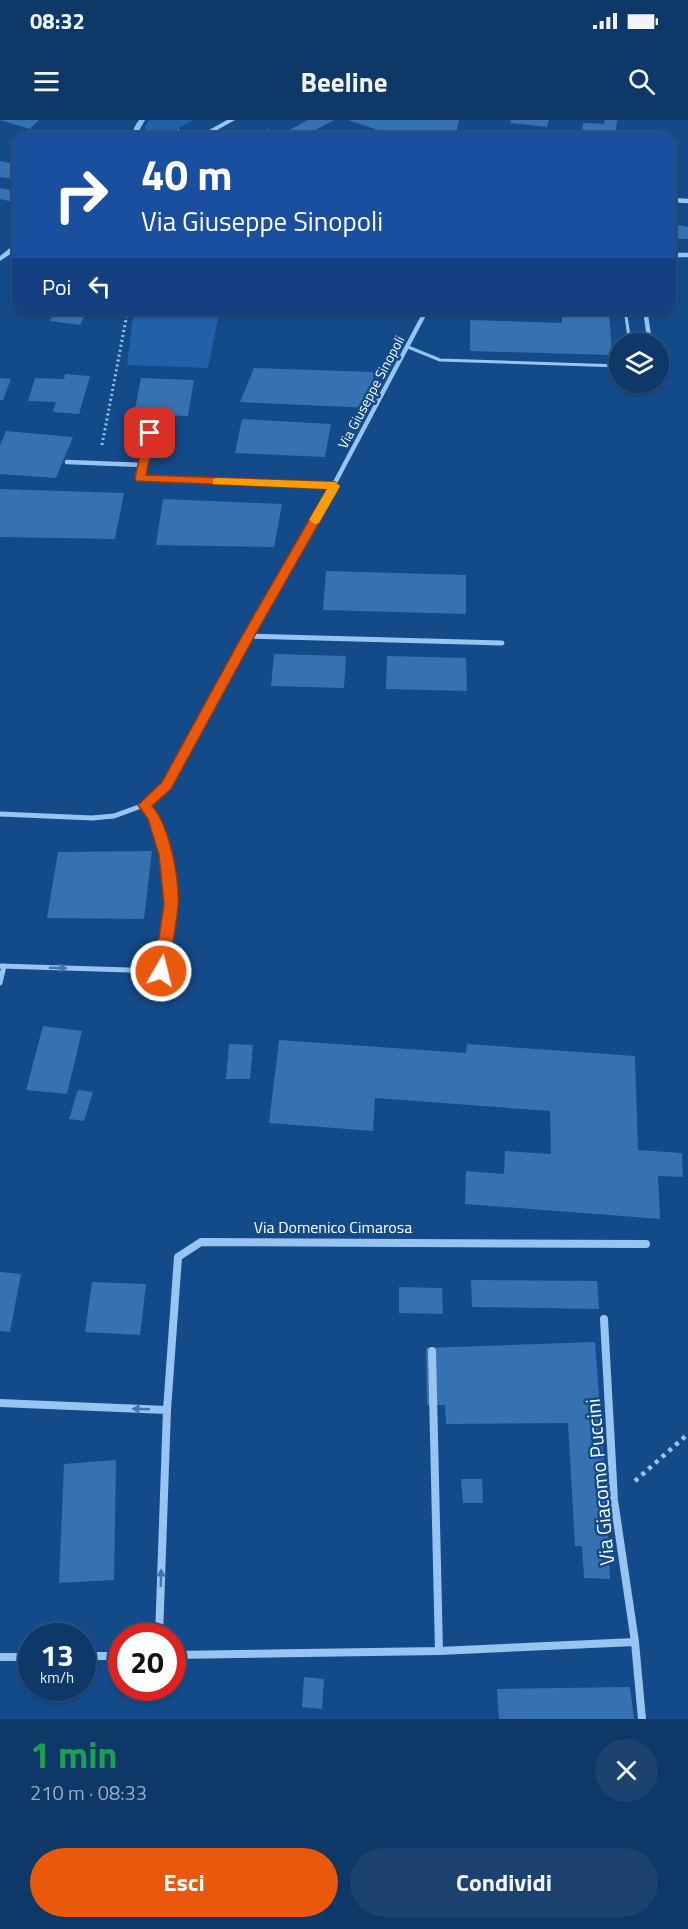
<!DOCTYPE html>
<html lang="it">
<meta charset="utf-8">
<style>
:root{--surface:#0e3867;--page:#1c4370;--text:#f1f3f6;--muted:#9bacc0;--line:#2e527b;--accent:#ea580c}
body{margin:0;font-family:"Titillium Web",sans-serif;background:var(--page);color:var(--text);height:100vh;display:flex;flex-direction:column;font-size:22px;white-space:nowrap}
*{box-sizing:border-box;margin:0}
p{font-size:20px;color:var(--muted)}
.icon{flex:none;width:33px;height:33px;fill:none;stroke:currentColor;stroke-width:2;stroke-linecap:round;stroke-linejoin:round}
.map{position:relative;height:1599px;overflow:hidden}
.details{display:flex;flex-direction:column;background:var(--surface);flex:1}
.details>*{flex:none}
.hud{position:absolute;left:12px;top:12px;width:664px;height:183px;border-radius:18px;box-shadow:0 2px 4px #0004,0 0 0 2px var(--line);background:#1a4fa0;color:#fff;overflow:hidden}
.controls{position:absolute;left:609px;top:213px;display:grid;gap:12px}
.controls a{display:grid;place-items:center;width:60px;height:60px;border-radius:50%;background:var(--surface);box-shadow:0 2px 4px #0004,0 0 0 2px var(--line);font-size:30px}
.speed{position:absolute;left:18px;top:1503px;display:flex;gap:12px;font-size:30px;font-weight:700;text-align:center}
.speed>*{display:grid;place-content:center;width:78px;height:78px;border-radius:50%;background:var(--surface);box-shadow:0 2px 4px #0004,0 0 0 2px var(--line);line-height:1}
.speed small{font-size:15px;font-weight:400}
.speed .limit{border:9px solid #d22;background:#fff;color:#111}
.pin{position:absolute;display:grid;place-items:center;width:51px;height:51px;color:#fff;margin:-26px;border-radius:12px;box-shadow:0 3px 9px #0006}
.me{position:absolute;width:66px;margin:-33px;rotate:8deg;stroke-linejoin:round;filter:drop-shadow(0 0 4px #0008)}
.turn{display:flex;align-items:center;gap:21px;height:126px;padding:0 30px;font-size:27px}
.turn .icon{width:78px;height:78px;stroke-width:2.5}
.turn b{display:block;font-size:42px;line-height:51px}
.then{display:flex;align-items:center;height:57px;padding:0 30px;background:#0003;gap:12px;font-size:22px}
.round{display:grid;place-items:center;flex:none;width:63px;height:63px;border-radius:32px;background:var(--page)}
.summary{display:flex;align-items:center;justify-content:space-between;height:102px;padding:0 30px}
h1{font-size:36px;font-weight:700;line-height:45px;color:#1e9e55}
.cta{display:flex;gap:12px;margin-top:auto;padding:12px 30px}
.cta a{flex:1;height:69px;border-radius:36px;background:var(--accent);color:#fff;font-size:24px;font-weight:700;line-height:69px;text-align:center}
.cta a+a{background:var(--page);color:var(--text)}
.status{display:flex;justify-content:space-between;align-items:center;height:42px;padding:0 30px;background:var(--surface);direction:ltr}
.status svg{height:16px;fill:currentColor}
header{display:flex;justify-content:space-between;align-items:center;height:78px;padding:0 30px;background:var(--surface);font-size:27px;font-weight:700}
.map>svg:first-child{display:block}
.green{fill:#2261a8}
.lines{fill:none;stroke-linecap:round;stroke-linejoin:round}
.stream{fill:#8bbef3;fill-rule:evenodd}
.building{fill:#3671b2}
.path-far1{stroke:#99c3f0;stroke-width:3;stroke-dasharray:2 3;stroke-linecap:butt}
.path{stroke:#99c3f0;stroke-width:4.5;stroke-dasharray:4 5;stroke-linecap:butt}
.service-far1{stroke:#99c3f0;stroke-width:3}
.service{stroke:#99c3f0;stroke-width:4.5}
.minor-far2{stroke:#99c3f0;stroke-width:4.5}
.minor-far1{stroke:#99c3f0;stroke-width:5}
.minor{stroke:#99c3f0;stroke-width:8}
.tertiary{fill:#99c3f0;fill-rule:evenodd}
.oneway{fill:#4274ad}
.route{fill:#ea580c;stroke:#983908;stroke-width:1.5}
.slow{fill:#f59e0b}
.labels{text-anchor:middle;stroke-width:5;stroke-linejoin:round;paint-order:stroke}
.far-street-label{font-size:14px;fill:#fff;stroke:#134a89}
.street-label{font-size:16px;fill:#fff;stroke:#134a89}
.near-street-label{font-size:20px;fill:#fff;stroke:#134a89}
</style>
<div class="status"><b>08:32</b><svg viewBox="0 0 49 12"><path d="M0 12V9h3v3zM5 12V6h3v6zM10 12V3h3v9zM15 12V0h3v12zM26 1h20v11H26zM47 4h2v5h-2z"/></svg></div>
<header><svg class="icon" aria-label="menu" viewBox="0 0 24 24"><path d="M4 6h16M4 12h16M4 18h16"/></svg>Beeline<svg class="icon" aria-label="search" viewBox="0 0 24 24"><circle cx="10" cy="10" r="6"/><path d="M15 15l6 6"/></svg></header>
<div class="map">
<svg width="688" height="1599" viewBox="0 0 688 1599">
<rect width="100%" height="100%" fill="#134a89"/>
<g class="green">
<polygon points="149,0 194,0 160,18 147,15 145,7"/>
<polygon points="134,189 220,189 208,248 127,245"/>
</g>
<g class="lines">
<path class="stream" d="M139 0H145L139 11 140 15 144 18H136C130 12 135 6 139 0Z"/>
</g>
<g class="building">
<polygon points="0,0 39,0 30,9"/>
<polygon points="308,0 334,0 301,18 258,18 254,16 268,9 280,15"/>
<polygon points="348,0 459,0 455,18 401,18"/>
<polygon points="511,0 549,0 547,7 510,3"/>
<polygon points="605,0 617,0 615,18 581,18 583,3 604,4"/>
<polygon points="347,10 366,18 343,18"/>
<polygon points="47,13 68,17 68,18 42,18"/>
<polygon points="0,41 18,45 18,60 0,57"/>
<polygon points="0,68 18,71 18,83 0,79"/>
<polygon points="670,103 688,107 688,119 671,119"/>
<polygon points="56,189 88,189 80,205 50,201"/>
<polygon points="562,189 609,189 612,235 470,231 470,200 562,203"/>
<polygon points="254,248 374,252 370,288 240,282"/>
<polygon points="65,254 90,256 79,294 53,292 56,282 28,281 35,258 64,259"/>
<polygon points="0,258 11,259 3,280 0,280"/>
<polygon points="141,258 194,260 188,296 134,294"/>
<polygon points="242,299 331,304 325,337 235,333"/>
<polygon points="6,311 73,317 56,358 0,354 0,325"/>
<polygon points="0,369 124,373 115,419 0,417"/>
<polygon points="163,379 282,384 274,427 156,425"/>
<polygon points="326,451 466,455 466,494 323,490"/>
<polygon points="274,534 346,536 344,568 271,566"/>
<polygon points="387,536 466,538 467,571 386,569"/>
<polygon points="152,731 144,799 47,798 58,732"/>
<polygon points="43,906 82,911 67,974 26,970"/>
<polygon points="279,920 466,933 467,924 635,936 638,1030 682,1033 683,1057 658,1056 660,1099 465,1084 466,1051 504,1054 505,1031 551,1034 550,991 375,978 373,1011 269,1003"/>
<polygon points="229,924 253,925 250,959 226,959"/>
<polygon points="78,970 93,972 84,1001 69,999"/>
<polygon points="0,1152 21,1154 10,1212 0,1211"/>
<polygon points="471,1160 597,1161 599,1189 472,1187"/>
<polygon points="92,1162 146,1164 140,1215 85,1212"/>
<polygon points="399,1167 442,1168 443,1194 399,1193"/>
<polygon points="595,1222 605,1356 610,1459 584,1458 582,1426 575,1426 568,1303 446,1304 445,1285 427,1285 426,1228"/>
<polygon points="116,1340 114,1460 59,1463 64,1344"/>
<polygon points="461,1359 482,1359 483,1383 463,1383"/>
<polygon points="304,1557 324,1559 322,1589 302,1587"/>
<polygon points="630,1567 634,1599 499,1599 497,1569"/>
</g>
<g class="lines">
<g class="path-far1">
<polyline points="164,18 180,10"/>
<polyline points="102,325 128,189"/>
</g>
<polyline class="path" points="635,1361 688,1314"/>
<g class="service-far1">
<polyline points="625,189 630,224"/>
<polyline points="408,227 440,240 620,246"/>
</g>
<path class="service" d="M144 685C181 737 170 792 161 851"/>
<g class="minor-far2">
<polyline points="670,57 672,80"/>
<polyline points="670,80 688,81"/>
<polyline points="670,135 688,135"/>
<polyline points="645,189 650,224"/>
<polyline points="150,313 140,358 335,366"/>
<polyline points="67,342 143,345"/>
<polyline points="312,406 427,189"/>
</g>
<g class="minor-far1">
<polyline points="248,516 502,523"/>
<polyline points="0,694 92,698 114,696 144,685 166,666 248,516 313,405"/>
<polyline points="0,846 161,851"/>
<polyline points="0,863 4,846"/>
</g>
<g class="minor">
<polyline points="604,1199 614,1380 635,1522 642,1599"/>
<polyline points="432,1231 439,1531"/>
<polyline points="0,1283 167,1290 159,1516"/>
<polyline points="167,1290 178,1137 201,1122 646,1124"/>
<polyline points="172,1535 439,1531 635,1522"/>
<polyline points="82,1536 122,1536"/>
<polyline points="0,1537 32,1537"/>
</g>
<g class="tertiary">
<polygon points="227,0 235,0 203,18 195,18"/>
<polygon points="15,124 18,124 18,129 0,141 0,136"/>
</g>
</g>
<defs><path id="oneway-solid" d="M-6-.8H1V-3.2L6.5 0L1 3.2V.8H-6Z" transform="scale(1.5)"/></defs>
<g class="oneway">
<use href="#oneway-solid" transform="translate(58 848) rotate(2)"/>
<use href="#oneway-solid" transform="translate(141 1289) rotate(-178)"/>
<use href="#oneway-solid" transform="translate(161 1458) rotate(-88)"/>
</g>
<path class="route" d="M150 309 155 313 146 355 335 362 340 366 254 517 171 669 152 686C170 706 180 761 178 787 176 808 171 830 168 851L166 855H156L154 851 164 784 159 735 148 699 138 685 162 662 242 516 327 369 136 361 135 358 145 313Z"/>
<polygon class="slow" points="217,358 335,362 340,366 319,403 315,404 309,400 327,369 213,364 213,359"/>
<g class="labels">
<g class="far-street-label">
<text transform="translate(371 272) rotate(-62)" y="5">Via Giuseppe Sinopoli</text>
</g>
<g class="street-label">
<text x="333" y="1113">Via Domenico Cimarosa</text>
</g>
<g class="near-street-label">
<text transform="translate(600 1362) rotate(-95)" y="7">Via Giacomo Puccini</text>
</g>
</g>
</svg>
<div class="controls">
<a><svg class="icon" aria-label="layers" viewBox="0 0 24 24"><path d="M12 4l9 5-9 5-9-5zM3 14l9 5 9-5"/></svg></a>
</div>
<div class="speed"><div>13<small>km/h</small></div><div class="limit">20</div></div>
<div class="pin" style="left:150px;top:313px;background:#d93025"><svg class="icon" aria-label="arrive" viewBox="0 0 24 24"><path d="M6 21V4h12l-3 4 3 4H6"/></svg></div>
<svg class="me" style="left:161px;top:851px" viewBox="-20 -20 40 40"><circle r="17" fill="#ea580c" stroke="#fff" stroke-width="3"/><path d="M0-11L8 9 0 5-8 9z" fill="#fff"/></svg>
<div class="hud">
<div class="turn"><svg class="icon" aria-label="right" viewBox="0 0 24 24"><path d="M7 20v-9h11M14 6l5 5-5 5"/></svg><div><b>40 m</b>Via Giuseppe Sinopoli</div></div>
<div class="then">Poi<svg class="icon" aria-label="left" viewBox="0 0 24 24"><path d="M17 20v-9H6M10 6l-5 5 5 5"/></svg></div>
</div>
</div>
<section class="details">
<div class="summary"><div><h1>1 min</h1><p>210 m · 08:33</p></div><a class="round"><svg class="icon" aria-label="close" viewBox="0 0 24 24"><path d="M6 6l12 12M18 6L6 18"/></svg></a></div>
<div class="cta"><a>Esci</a><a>Condividi</a></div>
</section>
